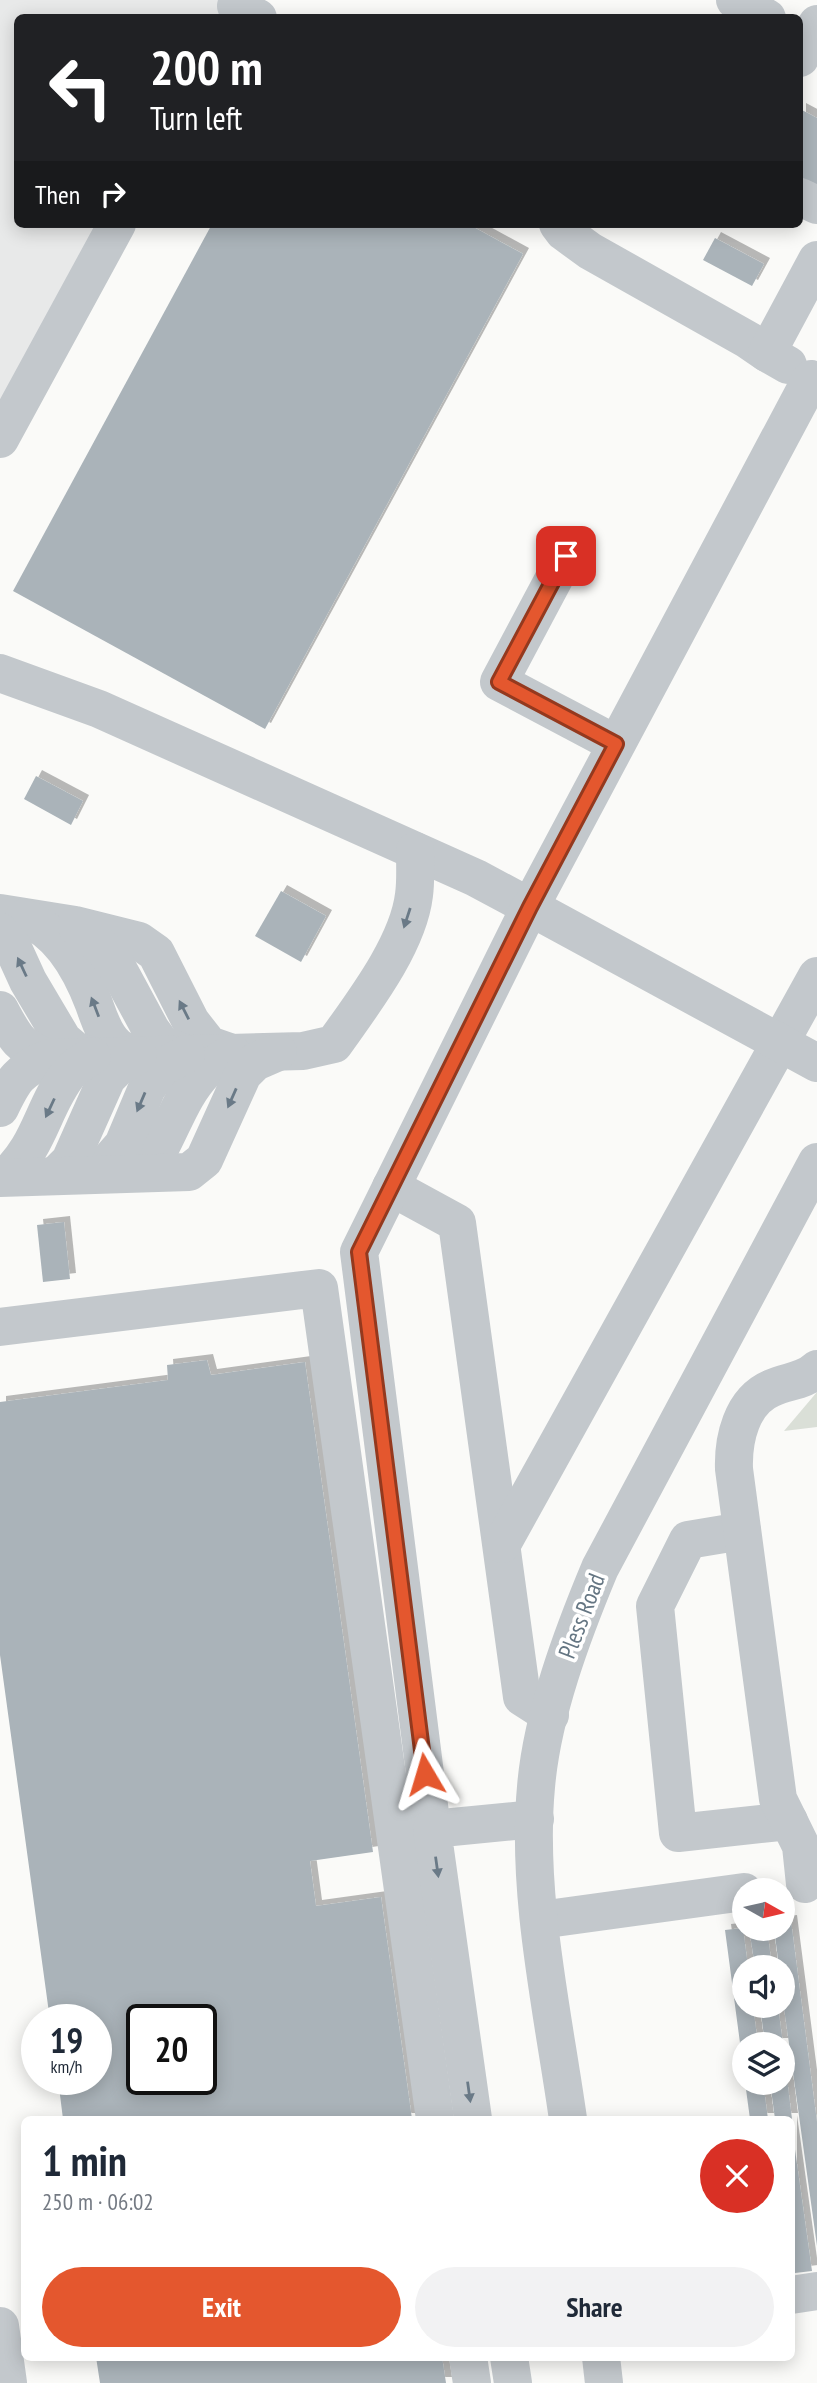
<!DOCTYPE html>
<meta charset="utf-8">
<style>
:root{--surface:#fff;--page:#f2f2f3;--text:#1f2937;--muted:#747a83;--accent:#e4572e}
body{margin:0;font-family:"PT Sans Narrow",sans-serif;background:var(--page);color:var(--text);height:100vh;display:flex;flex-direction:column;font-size:26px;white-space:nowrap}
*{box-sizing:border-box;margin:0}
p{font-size:23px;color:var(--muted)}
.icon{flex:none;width:38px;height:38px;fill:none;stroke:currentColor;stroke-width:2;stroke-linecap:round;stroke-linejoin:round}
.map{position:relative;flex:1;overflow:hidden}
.sheet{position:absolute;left:21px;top:2116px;width:774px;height:245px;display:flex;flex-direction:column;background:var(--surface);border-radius:10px;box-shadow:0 4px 18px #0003}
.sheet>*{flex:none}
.banner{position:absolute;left:14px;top:14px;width:789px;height:214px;border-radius:10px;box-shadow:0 4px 18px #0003;background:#202124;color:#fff;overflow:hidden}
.needle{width:46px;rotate:98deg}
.buttons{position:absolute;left:732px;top:1878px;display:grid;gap:14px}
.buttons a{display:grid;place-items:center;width:63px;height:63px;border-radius:50%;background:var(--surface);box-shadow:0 4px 18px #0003;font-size:35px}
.speed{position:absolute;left:21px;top:2004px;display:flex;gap:14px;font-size:35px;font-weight:700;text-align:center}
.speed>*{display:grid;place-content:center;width:91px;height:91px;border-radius:50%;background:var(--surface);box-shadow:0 4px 18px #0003;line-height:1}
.speed small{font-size:18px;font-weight:400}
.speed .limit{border:4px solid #111;border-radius:10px;background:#fff;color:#111}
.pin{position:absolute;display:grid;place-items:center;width:60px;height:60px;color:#fff;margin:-30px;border-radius:14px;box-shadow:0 4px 10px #0006}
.me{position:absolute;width:77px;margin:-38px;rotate:353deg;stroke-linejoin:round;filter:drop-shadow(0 0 5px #0008)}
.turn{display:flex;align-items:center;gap:24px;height:147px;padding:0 21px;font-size:32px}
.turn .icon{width:91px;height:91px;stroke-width:2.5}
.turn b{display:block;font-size:49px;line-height:60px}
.then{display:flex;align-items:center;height:66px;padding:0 21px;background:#0003;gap:14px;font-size:26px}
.round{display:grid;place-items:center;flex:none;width:74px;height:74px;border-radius:37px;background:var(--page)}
.summary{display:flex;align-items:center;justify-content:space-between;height:119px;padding:0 21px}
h1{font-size:42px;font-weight:800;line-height:52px}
.cta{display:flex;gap:14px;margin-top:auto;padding:14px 21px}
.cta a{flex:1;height:80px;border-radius:42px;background:var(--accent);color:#fff;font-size:28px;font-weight:800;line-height:80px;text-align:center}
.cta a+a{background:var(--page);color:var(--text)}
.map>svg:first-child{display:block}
.built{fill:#e8e9e9}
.green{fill:#dadfd7}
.building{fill:#aab3b9;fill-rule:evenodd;filter:url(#shadow)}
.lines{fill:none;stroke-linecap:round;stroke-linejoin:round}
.minor{stroke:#c3c8cc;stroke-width:38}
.oneway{fill:#6a7a87}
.route-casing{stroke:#94391e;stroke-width:18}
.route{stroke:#e4572e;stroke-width:12}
.labels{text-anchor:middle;stroke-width:7;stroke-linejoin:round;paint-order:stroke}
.street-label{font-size:24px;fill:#657683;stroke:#fff}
</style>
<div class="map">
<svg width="817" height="2383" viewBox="0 0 817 2383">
<defs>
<filter id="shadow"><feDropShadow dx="6" dy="-6" stdDeviation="0" flood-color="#0004"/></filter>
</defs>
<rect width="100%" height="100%" fill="#fafaf8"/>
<polygon class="built" points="0,0 239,0 230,17 18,18 18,224 117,224 0,439"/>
<polygon class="green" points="817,1392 817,1427 784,1431"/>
<g class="building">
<polygon points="800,109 817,118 817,186 800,177 800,153 802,149 800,148"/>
<polygon points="212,224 468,224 523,254 265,729 13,591"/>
<polygon points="715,238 764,264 752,286 703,260"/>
<polygon points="36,776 83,801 71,825 24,799"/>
<polygon points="281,891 326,916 301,962 255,936"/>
<polygon points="64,1222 70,1279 43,1282 37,1225"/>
<path d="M207 1360 211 1375 305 1362 373 1852 310 1861 316 1906 381 1897 412 2119H63L58 2079H96V2020H50L0 1655V1402L168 1380 167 1365ZM142 2020H201V2079H142Z"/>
<polygon points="791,1921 817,2122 817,2246 782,1993 782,1967 779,1967 774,1928 782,1928 782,1922"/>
<polygon points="743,1928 748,1967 744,1967 744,2006 753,2006 758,2044 744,2044 742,2058 725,1930"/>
<polygon points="749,1928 767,1928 772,1967 755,1967"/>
<polygon points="760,2006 778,2006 783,2044 765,2044"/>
<polygon points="782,2054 784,2054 792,2119 775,2119 770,2082 782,2082"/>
<polygon points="745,2082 763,2082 768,2119 750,2119"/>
<polygon points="791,2121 812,2271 795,2273 791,2244"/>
<polygon points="96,2357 442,2357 446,2383 100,2383"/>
</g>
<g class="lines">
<g class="minor">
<polyline points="240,0 236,6 258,18"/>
<polyline points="735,0 767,18"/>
<polyline points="800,58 817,24"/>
<polyline points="800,197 817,205"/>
<polyline points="558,224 564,232 590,251 748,340 767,353"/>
<polyline points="788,365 767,353 817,260"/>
<polyline points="0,439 117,224"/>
<polyline points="566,556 499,682 616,744"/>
<polyline points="0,673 99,709 476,878 530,907 811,379 817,382"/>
<polyline points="0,913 75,925 139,941 156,953 191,1022 209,1045 232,1053"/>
<path d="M24 918C60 931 81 970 94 1004 99 1018 105 1038 118 1047 123 1051 132 1053 138 1055"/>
<polyline points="77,927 103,948 117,967 151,1030 162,1045 186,1054"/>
<polyline points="0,932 12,946 28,981 63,1040 76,1051 92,1056"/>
<path d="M0 1010C14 1036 19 1048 49 1058"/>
<path d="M0 1108C14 1079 18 1071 49 1058L303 1051 334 1044C363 1003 408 945 414 895 416 881 415 865 415 851"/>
<path d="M144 1173C169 1142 177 1099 205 1071 212 1064 224 1059 232 1053"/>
<polyline points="91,1175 109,1161 123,1145 147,1088 161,1068 186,1054"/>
<polyline points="55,1176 70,1161 107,1078 118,1067 138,1055"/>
<path d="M5 1177C41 1145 42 1107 69 1073 75 1066 84 1061 92 1056"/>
<polyline points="0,1178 189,1172 204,1160 243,1074 255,1062 278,1052"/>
<polyline points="391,1187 457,1223 522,1697 550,1715"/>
<polyline points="0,1327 319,1288 435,2119"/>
<polyline points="742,1531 688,1540 655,1606 678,1833 789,1821"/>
<polyline points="502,1544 817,976"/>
<polyline points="432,1829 359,1252 530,907 817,1063"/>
<path d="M805 1884 801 1846 778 1799 734 1469C733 1440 741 1401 772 1388 787 1381 805 1381 817 1369"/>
<polyline points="540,1920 744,1892"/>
<polyline points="473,2119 432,1829 535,1819"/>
<path d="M568 2119C553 2013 526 1894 536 1787 542 1715 572 1635 600 1568L817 1162"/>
<polyline points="791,2295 817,2291"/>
<polyline points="0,2326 8,2383"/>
<polyline points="468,2357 472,2383"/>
<polyline points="509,2357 513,2383"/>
<polyline points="601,2357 604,2383"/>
</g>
</g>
<defs><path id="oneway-solid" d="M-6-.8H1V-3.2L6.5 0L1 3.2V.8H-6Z" transform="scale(1.75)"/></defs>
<g class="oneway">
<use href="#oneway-solid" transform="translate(407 918) rotate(108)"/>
<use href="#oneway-solid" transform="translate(22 967) rotate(-115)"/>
<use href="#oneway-solid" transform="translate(95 1007) rotate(-111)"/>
<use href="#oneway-solid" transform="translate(184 1010) rotate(-117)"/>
<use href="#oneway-solid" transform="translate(232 1098) rotate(114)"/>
<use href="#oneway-solid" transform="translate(141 1102) rotate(113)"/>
<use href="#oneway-solid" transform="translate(50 1108) rotate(115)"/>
<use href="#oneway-solid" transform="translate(437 1867) rotate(82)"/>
<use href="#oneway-solid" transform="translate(469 2092) rotate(82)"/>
</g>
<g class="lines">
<g class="route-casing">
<polyline id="route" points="425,1774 359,1252 530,907 616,744 499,682 566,556"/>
</g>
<use href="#route" class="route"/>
</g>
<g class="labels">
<g class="street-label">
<text transform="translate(582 1616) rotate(-69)" y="8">Pless Road</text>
</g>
</g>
</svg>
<div class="buttons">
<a><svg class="needle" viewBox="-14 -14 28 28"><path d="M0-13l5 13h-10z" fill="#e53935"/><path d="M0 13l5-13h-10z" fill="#747a83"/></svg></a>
<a><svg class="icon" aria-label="sound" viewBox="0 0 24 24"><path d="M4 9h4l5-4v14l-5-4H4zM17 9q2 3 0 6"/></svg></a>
<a><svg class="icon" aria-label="layers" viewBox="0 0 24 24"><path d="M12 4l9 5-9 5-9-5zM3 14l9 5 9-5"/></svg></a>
</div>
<div class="speed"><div>19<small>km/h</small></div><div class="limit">20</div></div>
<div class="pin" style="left:566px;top:556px;background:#d93025"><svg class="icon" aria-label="arrive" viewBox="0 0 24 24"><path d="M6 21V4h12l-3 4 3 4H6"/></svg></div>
<svg class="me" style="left:425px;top:1774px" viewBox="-20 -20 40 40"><path d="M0-17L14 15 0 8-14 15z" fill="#e4572e" stroke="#fff" stroke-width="4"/></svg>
<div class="banner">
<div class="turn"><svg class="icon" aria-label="left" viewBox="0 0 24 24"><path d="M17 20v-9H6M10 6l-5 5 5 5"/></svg><div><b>200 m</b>Turn left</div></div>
<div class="then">Then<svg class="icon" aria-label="right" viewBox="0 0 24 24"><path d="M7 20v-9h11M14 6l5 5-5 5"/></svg></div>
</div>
<section class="sheet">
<div class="summary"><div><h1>1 min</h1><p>250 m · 06:02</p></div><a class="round" style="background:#d93025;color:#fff"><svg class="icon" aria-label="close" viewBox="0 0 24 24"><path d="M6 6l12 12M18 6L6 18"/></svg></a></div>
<div class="cta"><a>Exit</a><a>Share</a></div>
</section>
</div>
